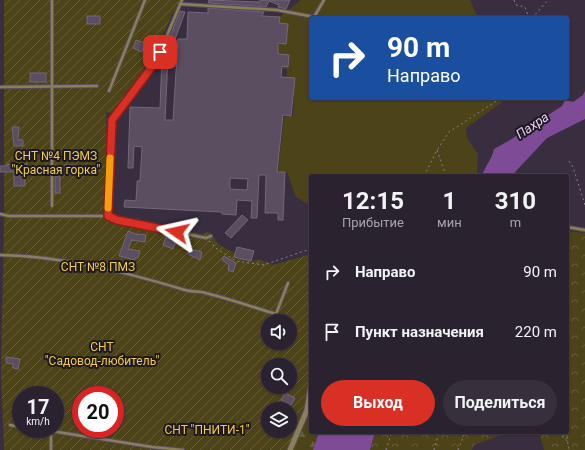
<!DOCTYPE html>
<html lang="ru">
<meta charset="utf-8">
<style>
:root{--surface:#2b222f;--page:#372f3b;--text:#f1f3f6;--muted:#a6a4aa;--line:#473f4b;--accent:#d93025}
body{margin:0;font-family:Roboto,sans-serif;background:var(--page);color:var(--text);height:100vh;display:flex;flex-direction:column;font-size:15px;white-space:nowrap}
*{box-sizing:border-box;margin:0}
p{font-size:13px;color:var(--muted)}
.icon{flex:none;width:22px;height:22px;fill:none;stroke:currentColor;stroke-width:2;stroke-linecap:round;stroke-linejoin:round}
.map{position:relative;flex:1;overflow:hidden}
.drawer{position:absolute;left:309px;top:174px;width:260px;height:260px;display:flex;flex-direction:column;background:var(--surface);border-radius:4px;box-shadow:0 1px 3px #0004,0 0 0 1px var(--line)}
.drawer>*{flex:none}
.hud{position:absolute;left:309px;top:16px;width:260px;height:84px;border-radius:4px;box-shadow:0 1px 3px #0004,0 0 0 1px var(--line);background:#1a4fa0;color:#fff;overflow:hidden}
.tools{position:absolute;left:261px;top:314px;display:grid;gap:8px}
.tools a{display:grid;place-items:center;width:36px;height:36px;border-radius:50%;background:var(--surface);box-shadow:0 1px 3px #0004,0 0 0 1px var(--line);font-size:20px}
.speed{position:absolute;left:12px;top:386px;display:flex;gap:8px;font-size:20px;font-weight:700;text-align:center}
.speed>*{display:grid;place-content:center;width:52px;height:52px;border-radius:50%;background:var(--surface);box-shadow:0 1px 3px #0004,0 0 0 1px var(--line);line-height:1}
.speed small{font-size:10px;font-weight:400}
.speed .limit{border:6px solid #d22;background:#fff;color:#111}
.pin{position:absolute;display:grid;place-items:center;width:34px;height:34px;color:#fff;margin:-17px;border-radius:8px;box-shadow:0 2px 6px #0006}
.me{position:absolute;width:44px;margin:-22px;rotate:281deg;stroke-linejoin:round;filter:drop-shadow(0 0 3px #0008)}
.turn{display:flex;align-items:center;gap:14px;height:84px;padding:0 12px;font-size:18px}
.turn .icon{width:52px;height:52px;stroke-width:2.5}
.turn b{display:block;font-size:28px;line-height:34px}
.eta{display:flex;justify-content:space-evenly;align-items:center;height:68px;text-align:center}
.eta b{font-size:24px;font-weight:700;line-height:28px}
.button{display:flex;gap:8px;margin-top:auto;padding:8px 12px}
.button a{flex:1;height:46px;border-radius:24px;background:var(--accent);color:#fff;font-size:16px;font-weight:700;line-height:46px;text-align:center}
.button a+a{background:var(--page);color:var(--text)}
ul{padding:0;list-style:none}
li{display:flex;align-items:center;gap:12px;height:60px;padding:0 12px}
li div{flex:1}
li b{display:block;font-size:15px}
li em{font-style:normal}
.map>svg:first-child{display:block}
.forest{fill:url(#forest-firs)}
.park{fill:url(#park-crowns)}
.garden{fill:url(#garden-furrows);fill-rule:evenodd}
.pitch{fill:#4d4318}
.water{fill:#7e4b96}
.building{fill:#5a4e60;stroke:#73677a;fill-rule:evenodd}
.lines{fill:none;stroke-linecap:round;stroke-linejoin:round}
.lane-casing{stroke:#564c5c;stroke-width:4.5}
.street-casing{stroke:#564c5c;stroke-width:7}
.path{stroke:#8a818f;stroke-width:1;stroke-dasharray:2 3;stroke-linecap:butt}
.lane{stroke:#8a7f58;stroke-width:2.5}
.street{stroke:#8a7f58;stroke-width:5}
.route-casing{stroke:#8d1f18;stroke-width:10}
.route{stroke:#d93025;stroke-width:7}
.slow{stroke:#f59e0b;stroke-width:7}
.labels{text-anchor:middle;stroke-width:4;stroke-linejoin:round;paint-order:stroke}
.park-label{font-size:12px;fill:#f1cf40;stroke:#1e1920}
.water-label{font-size:13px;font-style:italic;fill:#edd1fb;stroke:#1e1920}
</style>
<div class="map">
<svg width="585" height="450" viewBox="0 0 585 450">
<defs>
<pattern id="forest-firs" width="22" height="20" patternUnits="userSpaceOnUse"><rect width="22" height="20" fill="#4d4318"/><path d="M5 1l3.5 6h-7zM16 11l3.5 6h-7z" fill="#675e3a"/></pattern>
<pattern id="park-crowns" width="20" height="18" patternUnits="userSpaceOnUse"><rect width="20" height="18" fill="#4d4318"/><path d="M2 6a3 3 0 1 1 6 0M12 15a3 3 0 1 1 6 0" fill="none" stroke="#675e3a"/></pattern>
<pattern id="garden-furrows" width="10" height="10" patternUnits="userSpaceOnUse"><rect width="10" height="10" fill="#4d4318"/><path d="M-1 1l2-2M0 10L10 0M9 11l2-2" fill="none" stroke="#675e3a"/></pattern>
</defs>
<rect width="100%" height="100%" fill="#392e3f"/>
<polygon class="forest" points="311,395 311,432 319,432 313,450 292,450"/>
<g class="park">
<polygon points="567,231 585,233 585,450 544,450 539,432 567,432"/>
<polygon points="375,432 509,432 474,445 472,450 370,450"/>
</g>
<path class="garden" d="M4 0H182L173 13 150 64 116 114 106 112 109 205 113 213 120 218 201 234 210 232 218 244 249 261 261 260 273 265 311 254V362L305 409 288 450H4L1 374 4 219ZM268 321H290V343H268ZM268 365H290V387H268ZM21 395H55V429H21ZM81 395H115V429H81ZM268 409H290V431H268Z"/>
<polygon class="pitch" points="301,0 470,0 478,18 311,18 311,98 508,98 466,128 467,138 478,154 477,176 311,176 311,206 296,197 287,172 278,171 284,117 293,116 294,88 286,87 287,69 277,68 280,17"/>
<g class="water">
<path d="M585 91V119L547 138 516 171 513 176H482C485 166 492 159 494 149L510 140 562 106 565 100 573 102 583 95Z"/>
<polygon points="319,432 375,432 370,450 313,450"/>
</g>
<g class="building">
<polygon points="209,0 258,2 261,0 290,0 286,9 278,7 279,5 269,1 266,7 208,3"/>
<path d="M208 8 264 12 262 16 280 17 279 23 288 24 286 44 278 43V54L289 55 288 67 282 66 281 77 295 78 291 116 283 115 277 172H285L283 220H278V213H265L266 175H259L257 218H251L252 201 237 200 236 215 222 214V212L124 207 125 200 136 201 137 184V181H140L142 147 134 146 133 168H128L130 107 160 108 162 57 180 11 185 12 168 58 165 120H173L178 39H187L188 12 208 13ZM230 178 248 179 247 190 230 189Z"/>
<rect x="87" y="16" width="13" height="8"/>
<polygon points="136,40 145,43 142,52 133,48"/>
<rect x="30" y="73" width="16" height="9"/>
<polygon points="12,127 19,127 18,140 23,140 23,146 14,146"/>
<polygon points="7,164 27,164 27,172 25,172 25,186 14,186 14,172 0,172 0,166 7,166"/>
<rect x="65" y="165" width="9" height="9"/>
<rect x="55" y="176" width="5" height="17"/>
<polygon points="242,215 248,220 231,238 225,233"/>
<polygon points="128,231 138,235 138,234 146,235 145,242 132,240 128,249 140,251 138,258 135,258 135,260 119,256"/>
<polygon points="166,236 176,240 173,249 163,245"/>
<polygon points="237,247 254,251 251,261 234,257"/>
<polygon points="190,249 202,252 200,260 188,254"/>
<polygon points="224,256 236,263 233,272 228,270 229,265 222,260"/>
<polygon points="6,357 20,359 18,369 13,368 13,364 6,363"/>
<polygon points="285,393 295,398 291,405 281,400"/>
</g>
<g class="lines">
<g class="lane-casing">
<g id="lane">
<polyline points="52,0 52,206"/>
<polyline points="180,4 277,10 320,18"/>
<polyline points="314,17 324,0"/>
<polyline points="0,87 97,86"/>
<polyline points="109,91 145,0"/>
<polyline points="0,214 9,216 108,216 112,120 155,64 182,0"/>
<polyline points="108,216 117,220 206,238 211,236"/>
<polyline points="567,227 585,230"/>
<path d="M0 255C63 256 125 272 185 290 192 292 199 291 206 293 229 299 253 307 276 314L288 283"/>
<polyline points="10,425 21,427"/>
<polyline points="37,429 51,431"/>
<polyline points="51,450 51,431 152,447 183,450"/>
</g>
</g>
<g class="street-casing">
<polyline id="street" points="290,450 307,410 311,385"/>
</g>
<g class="path">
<polyline points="514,0 516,5 525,7 529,18"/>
<polyline points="532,18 548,0"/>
<polyline points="437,150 446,176"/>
<polyline points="569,161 573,167 585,205"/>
<polyline points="424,176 437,150 449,132 501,98"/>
<polyline points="209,241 217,249 236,261 264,265 304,251 311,250"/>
<polyline points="559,432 568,442"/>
<polyline points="566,432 569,450"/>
<polyline points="386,450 392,432"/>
<polyline points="434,450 439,432"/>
<polyline points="458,450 465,432"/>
</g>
<use href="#lane" class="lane"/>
<use href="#street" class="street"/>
</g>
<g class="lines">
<g class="route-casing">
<polyline id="route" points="160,52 154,64 112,120 108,216 117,220 177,232"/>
</g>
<use href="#route" class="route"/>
<polyline class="slow" points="108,208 110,158"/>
</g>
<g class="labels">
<g class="park-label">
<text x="56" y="160">СНТ №4 ПЭМЗ<tspan x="56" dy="14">"Красная горка"</tspan></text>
<text x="98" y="271">СНТ №8 ПМЗ</text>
<text x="102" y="351">СНТ<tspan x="102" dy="14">"Садовод-любитель"</tspan></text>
<text x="207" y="434">СНТ "ПНИТИ-1"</text>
</g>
<g class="water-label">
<text transform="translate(532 125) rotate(-34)" y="5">Пахра</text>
</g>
</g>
</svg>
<div class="tools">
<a><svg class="icon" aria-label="sound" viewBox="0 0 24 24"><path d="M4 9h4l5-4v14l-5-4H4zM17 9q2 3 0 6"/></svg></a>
<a><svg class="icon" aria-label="search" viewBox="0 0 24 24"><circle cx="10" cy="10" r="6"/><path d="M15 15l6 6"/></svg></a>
<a><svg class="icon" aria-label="layers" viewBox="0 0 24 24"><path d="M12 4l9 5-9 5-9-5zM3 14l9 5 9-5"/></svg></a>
</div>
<div class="speed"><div>17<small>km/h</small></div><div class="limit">20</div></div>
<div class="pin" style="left:160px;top:52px;background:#d93025"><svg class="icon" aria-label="arrive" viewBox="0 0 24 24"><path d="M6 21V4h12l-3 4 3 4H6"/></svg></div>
<svg class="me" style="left:177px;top:232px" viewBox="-20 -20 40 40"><path d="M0-17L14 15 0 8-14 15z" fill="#d93025" stroke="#fff" stroke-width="4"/></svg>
<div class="hud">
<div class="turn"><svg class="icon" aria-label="right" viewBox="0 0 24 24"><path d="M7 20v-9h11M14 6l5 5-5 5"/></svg><div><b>90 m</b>Направо</div></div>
</div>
<section class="drawer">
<div class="eta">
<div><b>12:15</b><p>Прибытие</p></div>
<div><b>1</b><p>мин</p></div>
<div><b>310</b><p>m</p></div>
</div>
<ul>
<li><svg class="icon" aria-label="right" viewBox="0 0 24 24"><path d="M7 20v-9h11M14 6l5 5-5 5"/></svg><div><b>Направо</b></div><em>90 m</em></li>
<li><svg class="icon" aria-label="arrive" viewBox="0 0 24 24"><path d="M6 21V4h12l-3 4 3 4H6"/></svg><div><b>Пункт назначения</b></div><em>220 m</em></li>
</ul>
<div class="button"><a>Выход</a><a>Поделиться</a></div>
</section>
</div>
